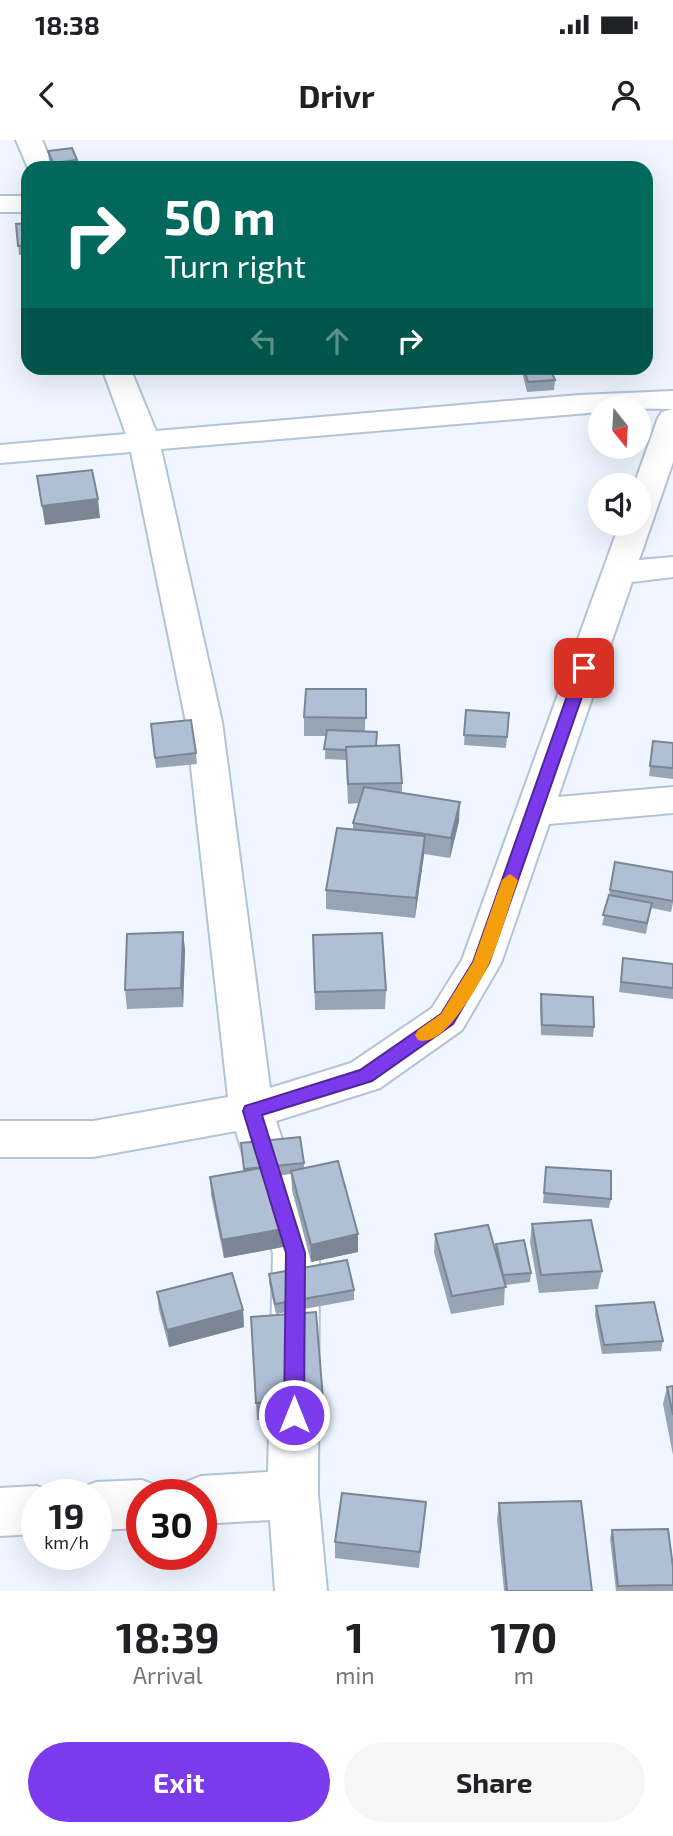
<!DOCTYPE html>
<style>
:root{--surface:#fff;--page:#f6f6f6;--text:#202124;--muted:#757577;--accent:#7c3aed}
body{margin:0;font-family:"Exo 2",sans-serif;background:var(--page);color:var(--text);height:100vh;display:flex;flex-direction:column;font-size:26px;white-space:nowrap}
*{box-sizing:border-box;margin:0}
p{font-size:23px;color:var(--muted)}
.icon{flex:none;width:38px;height:38px;fill:none;stroke:currentColor;stroke-width:2;stroke-linecap:round;stroke-linejoin:round}
.map{position:relative;height:1451px;overflow:hidden}
.sheet{display:flex;flex-direction:column;background:var(--surface);flex:1}
.sheet>*{flex:none}
.hud{position:absolute;left:21px;top:21px;width:632px;height:214px;border-radius:21px;box-shadow:0 7px 28px #0002;background:#00695c;color:#fff;overflow:hidden}
.needle{width:46px;rotate:162deg}
.tools{position:absolute;left:588px;top:256px;display:grid;gap:14px}
.tools a{display:grid;place-items:center;width:63px;height:63px;border-radius:50%;background:var(--surface);box-shadow:0 7px 28px #0002;font-size:35px}
.speed{position:absolute;left:21px;top:1339px;display:flex;gap:14px;font-size:35px;font-weight:700;text-align:center}
.speed>*{display:grid;place-content:center;width:91px;height:91px;border-radius:50%;background:var(--surface);box-shadow:0 7px 28px #0002;line-height:1}
.speed small{font-size:18px;font-weight:400}
.speed .limit{border:10px solid #d22;background:#fff;color:#111}
.pin{position:absolute;display:grid;place-items:center;width:60px;height:60px;color:#fff;margin:-30px;border-radius:14px;box-shadow:0 4px 10px #0006}
.me{position:absolute;width:77px;margin:-38px;rotate:0deg;stroke-linejoin:round;filter:drop-shadow(0 0 5px #0008)}
.turn{display:flex;align-items:center;gap:24px;height:147px;padding:0 28px;font-size:32px}
.turn .icon{width:91px;height:91px;stroke-width:2.5}
.turn b{display:block;font-size:49px;line-height:60px}
.lanes{display:flex;align-items:center;height:66px;padding:0 28px;background:#0003;justify-content:center;gap:35px;direction:ltr}
.lanes .off{opacity:.35}
.eta{display:flex;justify-content:space-evenly;align-items:center;height:119px;text-align:center}
.eta b{font-size:42px;font-weight:700;line-height:49px}
.button{display:flex;gap:14px;margin-top:auto;padding:14px 28px}
.button a{flex:1;height:80px;border-radius:42px;background:var(--accent);color:#fff;font-size:28px;font-weight:700;line-height:80px;text-align:center}
.button a+a{background:var(--page);color:var(--text)}
.status{display:flex;justify-content:space-between;align-items:center;height:49px;padding:0 35px;background:var(--surface);direction:ltr}
.status svg{height:19px;fill:currentColor}
header{display:flex;justify-content:space-between;align-items:center;height:91px;padding:0 28px;background:var(--surface);font-size:32px;font-weight:700}
.map>svg:first-child{display:block}
.lines{fill:none;stroke-linecap:round;stroke-linejoin:round}
.minor-casing{stroke:#b3c3d8;stroke-width:4}
.minor{fill:#fff;fill-rule:evenodd}
.wall{fill:#96a4b6}
.shaded-wall{fill:#7a8694}
.building{fill:#afbfd4;stroke:#7a8694;stroke-width:2}
.route{fill:#7c3aed;stroke:#51269a;stroke-width:2}
.slow{fill:#f59e0b}
</style>
<div class="status"><b>18:38</b><svg viewBox="0 0 49 12"><path d="M0 12V9h3v3zM5 12V6h3v6zM10 12V3h3v9zM15 12V0h3v12zM26 1h20v11H26zM47 4h2v5h-2z"/></svg></div>
<header><svg class="icon" aria-label="back" viewBox="0 0 24 24"><path d="M15 5l-7 7 7 7"/></svg>Drivr<svg class="icon" aria-label="person" viewBox="0 0 24 24"><circle cx="12" cy="8" r="4"/><path d="M4 21q1-7 8-7t8 7"/></svg></header>
<div class="map">
<svg width="673" height="1451" viewBox="0 0 673 1451">
<rect width="100%" height="100%" fill="#eff6ff"/>
<g class="lines">
<g class="minor-casing">
<g id="minor">
<polygon points="16,0 42,0 54,28 28,28"/>
<rect x="0" y="56" width="28" height="16"/>
<path d="M102 228H130L156 291 579 255 673 251V322L639 420 673 417V437L632 442 558 657 673 647V673L549 684 501 823 462 890 380 948 276 981 319 1113 318 1355 327 1451H275L270 1380 201 1384V1354H178L183 1343 201 1336 268 1332 273 1113 236 991 93 1017H0V981H93L228 957 186 582 131 312 0 323V305L126 294ZM600 268 673 269 662 272 658 278 634 345H639V383H620L462 820 432 868 351 923 270 948 222 582 161 309 600 272Z"/>
<polygon points="142,1340 160,1347 163,1354 142,1354 142,1388 96,1390 96,1354 76,1354 78,1349 96,1342"/>
<polygon points="37,1346 55,1354 37,1354 37,1394 0,1396 0,1348"/>
</g>
</g>
<use href="#minor" class="minor"/>
</g>
<g class="wall">
<polygon points="48,11 77,20 78,28 52,28 49,21"/>
<polygon points="28,83 28,115 19,115 16,84"/>
<polygon points="521,228 565,228 565,230 551,230 555,240 554,250 527,252"/>
<polygon points="366,549 365,591 402,643 402,653 459,681 450,718 424,714 415,778 326,769 326,750 353,690 353,683 359,663 348,664 346,620 325,619 326,596 304,596 304,577"/>
<polygon points="466,570 509,573 506,608 464,605"/>
<polygon points="151,584 196,613 197,624 156,628"/>
<polygon points="653,601 673,603 673,639 649,636"/>
<polygon points="615,722 673,732 673,763 671,772 651,768 646,794 602,785 609,755"/>
<polygon points="183,792 185,811 183,867 127,869 125,850"/>
<polygon points="313,795 386,850 385,869 315,870"/>
<polygon points="623,818 673,824 673,859 619,852"/>
<polygon points="541,854 594,887 593,897 541,895 540,864"/>
<polygon points="241,1003 304,1023 304,1029 358,1112 311,1122 292,1050 291,1034 276,1036 288,1088 288,1106 224,1118 211,1055 210,1037 244,1031"/>
<polygon points="546,1027 611,1059 609,1068 543,1063"/>
<polygon points="532,1084 602,1131 598,1149 539,1153 530,1102"/>
<polygon points="435,1094 495,1109 496,1104 531,1133 530,1142 505,1145 504,1165 451,1174 434,1112"/>
<polygon points="269,1134 354,1150 354,1160 276,1174 269,1143"/>
<polygon points="157,1152 243,1170 244,1187 169,1207 159,1170"/>
<polygon points="596,1166 663,1201 661,1211 602,1214 595,1175"/>
<polygon points="251,1177 323,1259 323,1276 257,1280"/>
<polygon points="673,1246 673,1315 663,1264 667,1247"/>
<polygon points="426,1362 419,1428 335,1418 335,1402"/>
<polygon points="499,1363 592,1451 504,1451 497,1380"/>
<polygon points="612,1390 673,1427 673,1451 616,1451 610,1398"/>
</g>
<g class="shaded-wall">
<polygon points="77,20 78,28 53,28 53,23"/>
<polygon points="98,359 100,378 45,385 42,366"/>
<polygon points="460,662 459,681 450,718 451,698"/>
<polygon points="425,696 424,715 415,778 416,758"/>
<polygon points="183,792 185,811 183,867 181,848"/>
<polygon points="288,1088 288,1106 224,1118 222,1100"/>
<polygon points="358,1094 358,1112 311,1122 311,1105"/>
<polygon points="243,1170 244,1187 169,1207 167,1190"/>
</g>
<g class="building">
<polygon points="72,8 77,20 53,23 48,11"/>
<polygon points="28,83 28,105 18,106 16,84"/>
<polygon points="524,228 550,228 555,240 528,242"/>
<polygon points="92,330 98,359 42,366 37,336"/>
<polygon points="306,549 366,549 366,578 304,577"/>
<polygon points="466,570 509,573 507,597 464,595"/>
<polygon points="191,580 196,613 155,618 151,584"/>
<polygon points="327,590 377,592 376,606 346,607 346,610 324,609"/>
<polygon points="653,601 673,603 673,628 650,626"/>
<polygon points="399,605 402,643 348,644 346,607"/>
<polygon points="364,647 460,662 451,698 353,683"/>
<polygon points="337,688 425,696 416,758 326,750"/>
<polygon points="615,722 673,732 673,761 610,750"/>
<polygon points="609,755 652,763 647,783 603,775"/>
<polygon points="183,792 181,848 125,850 127,794"/>
<polygon points="382,793 386,850 315,852 313,795"/>
<polygon points="623,818 673,824 673,848 621,842"/>
<polygon points="541,854 593,857 594,887 542,885"/>
<polygon points="300,997 304,1023 244,1029 241,1003"/>
<polygon points="338,1021 358,1094 311,1105 291,1031"/>
<polygon points="273,1026 288,1088 222,1100 210,1037"/>
<polygon points="546,1027 611,1031 611,1059 544,1053"/>
<polygon points="591,1080 602,1131 541,1135 532,1084"/>
<polygon points="488,1085 506,1147 452,1156 435,1094"/>
<polygon points="524,1100 531,1133 503,1135 496,1104"/>
<polygon points="347,1120 354,1150 275,1164 269,1134"/>
<polygon points="232,1133 243,1170 167,1190 157,1152"/>
<polygon points="654,1162 663,1201 604,1205 596,1166"/>
<polygon points="316,1172 323,1259 256,1263 251,1177"/>
<polygon points="673,1246 673,1275 667,1247"/>
<polygon points="342,1353 426,1362 420,1412 335,1402"/>
<polygon points="581,1361 592,1451 507,1451 499,1363"/>
<polygon points="668,1389 673,1427 673,1445 618,1446 612,1390"/>
</g>
<polygon class="route" points="584,524 592,528 489,823 453,884 372,941 262,975 305,1113 304,1275 301,1281 294,1284 287,1281 284,1275 286,1113 243,971 245,966 360,930 441,874 473,822 577,528"/>
<path class="slow" d="M510 734 518 740C508 768 501 797 489 824 479 844 444 909 418 900L415 895 418 890 441 874 473 822 502 740Z"/>
</svg>
<div class="tools">
<a><svg class="needle" viewBox="-14 -14 28 28"><path d="M0-13l5 13h-10z" fill="#e53935"/><path d="M0 13l5-13h-10z" fill="#757577"/></svg></a>
<a><svg class="icon" aria-label="sound" viewBox="0 0 24 24"><path d="M4 9h4l5-4v14l-5-4H4zM17 9q2 3 0 6"/></svg></a>
</div>
<div class="speed"><div>19<small>km/h</small></div><div class="limit">30</div></div>
<div class="pin" style="left:584px;top:528px;background:#d93025"><svg class="icon" aria-label="arrive" viewBox="0 0 24 24"><path d="M6 21V4h12l-3 4 3 4H6"/></svg></div>
<svg class="me" style="left:294px;top:1275px" viewBox="-20 -20 40 40"><circle r="17" fill="#7c3aed" stroke="#fff" stroke-width="3"/><path d="M0-11L8 9 0 5-8 9z" fill="#fff"/></svg>
<div class="hud">
<div class="turn"><svg class="icon" aria-label="right" viewBox="0 0 24 24"><path d="M7 20v-9h11M14 6l5 5-5 5"/></svg><div><b>50 m</b>Turn right</div></div>
<div class="lanes"><svg class="icon off" aria-label="left" viewBox="0 0 24 24"><path d="M17 20v-9H6M10 6l-5 5 5 5"/></svg><svg class="icon off" aria-label="ahead" viewBox="0 0 24 24"><path d="M12 20V5M6 11l6-6 6 6"/></svg><svg class="icon" aria-label="right" viewBox="0 0 24 24"><path d="M7 20v-9h11M14 6l5 5-5 5"/></svg></div>
</div>
</div>
<section class="sheet">
<div class="eta">
<div><b>18:39</b><p>Arrival</p></div>
<div><b>1</b><p>min</p></div>
<div><b>170</b><p>m</p></div>
</div>
<div class="button"><a>Exit</a><a>Share</a></div>
</section>
